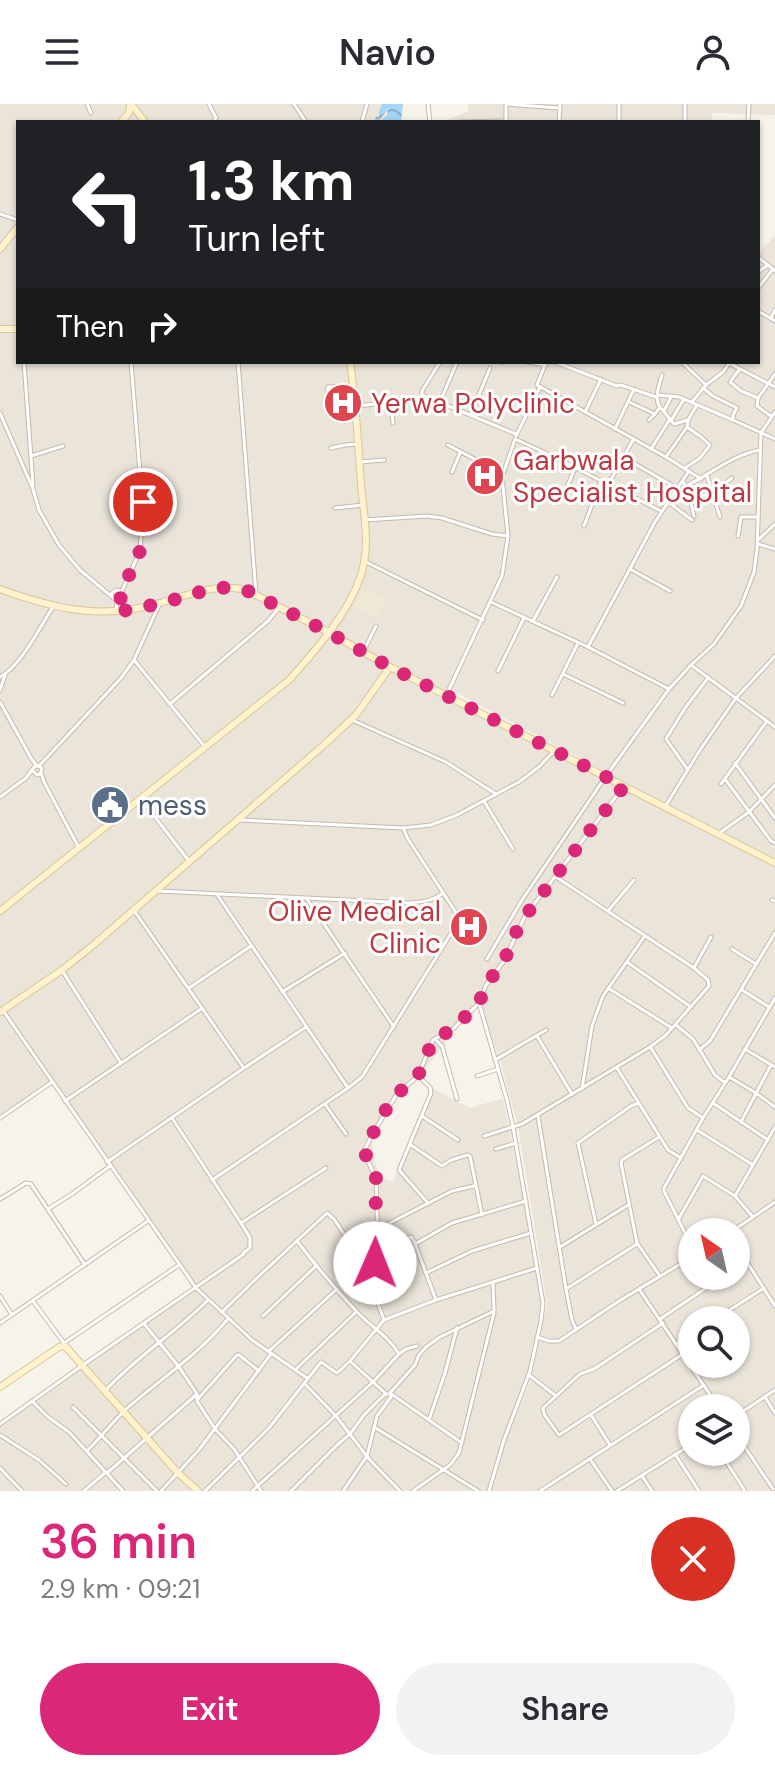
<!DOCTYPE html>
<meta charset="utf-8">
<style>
:root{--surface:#fff;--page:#f2f2f3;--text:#2b2b33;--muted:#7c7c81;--accent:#db2777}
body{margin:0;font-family:"DM Sans",sans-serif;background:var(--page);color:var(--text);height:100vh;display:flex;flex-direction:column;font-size:30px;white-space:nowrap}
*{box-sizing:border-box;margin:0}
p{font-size:26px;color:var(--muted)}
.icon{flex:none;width:44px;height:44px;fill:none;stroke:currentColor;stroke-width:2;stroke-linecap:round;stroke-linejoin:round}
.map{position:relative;height:1387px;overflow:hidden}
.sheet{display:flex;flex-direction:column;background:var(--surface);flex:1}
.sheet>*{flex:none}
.guide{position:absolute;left:16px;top:16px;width:744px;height:244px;border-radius:0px;box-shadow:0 2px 6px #0004;background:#202124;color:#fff;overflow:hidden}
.needle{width:52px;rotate:326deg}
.buttons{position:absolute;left:678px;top:1114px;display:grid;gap:16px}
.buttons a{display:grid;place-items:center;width:72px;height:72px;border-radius:50%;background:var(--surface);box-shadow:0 2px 6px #0004;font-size:40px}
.pin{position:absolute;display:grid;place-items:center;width:68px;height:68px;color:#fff;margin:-34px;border:4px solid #fff;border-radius:50%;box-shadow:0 2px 8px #0007}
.me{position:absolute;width:88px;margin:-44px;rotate:1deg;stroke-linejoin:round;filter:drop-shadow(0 0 6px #0008)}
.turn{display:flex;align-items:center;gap:28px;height:168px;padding:0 40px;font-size:36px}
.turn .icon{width:104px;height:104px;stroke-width:2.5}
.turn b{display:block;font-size:56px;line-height:68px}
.then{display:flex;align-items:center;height:76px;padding:0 40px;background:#0003;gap:16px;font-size:30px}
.round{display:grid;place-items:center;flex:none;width:84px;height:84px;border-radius:42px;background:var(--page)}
.overview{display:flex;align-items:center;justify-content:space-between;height:136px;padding:0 40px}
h1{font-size:48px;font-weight:600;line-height:60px;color:var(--accent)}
.cta{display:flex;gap:16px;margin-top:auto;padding:16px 40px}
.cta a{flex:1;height:92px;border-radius:48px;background:var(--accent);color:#fff;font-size:32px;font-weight:600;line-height:92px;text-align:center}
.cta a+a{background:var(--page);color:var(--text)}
header{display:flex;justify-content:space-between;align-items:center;height:104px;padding:0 40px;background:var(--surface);font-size:36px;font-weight:600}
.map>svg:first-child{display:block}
.residential{fill:#eae4d9;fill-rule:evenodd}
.education{fill:#f0e8d4}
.medical{fill:#f7e1de}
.water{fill:url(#water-waves)}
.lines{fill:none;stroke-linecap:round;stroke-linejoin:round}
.street-casing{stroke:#c3baac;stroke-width:5}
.secondary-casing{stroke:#d8c799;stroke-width:8}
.street{stroke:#fff;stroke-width:3}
.secondary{stroke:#fff2cc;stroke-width:6}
.route{stroke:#db2777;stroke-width:14;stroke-dasharray:0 25.2}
.labels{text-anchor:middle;stroke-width:6;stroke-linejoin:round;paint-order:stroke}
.health-label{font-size:28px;fill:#be3a42;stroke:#fff;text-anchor:start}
.service-label{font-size:28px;fill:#4e5e75;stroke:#fff;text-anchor:start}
</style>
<header><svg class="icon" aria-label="menu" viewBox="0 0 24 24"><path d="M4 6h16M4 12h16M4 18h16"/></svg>Navio<svg class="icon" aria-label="person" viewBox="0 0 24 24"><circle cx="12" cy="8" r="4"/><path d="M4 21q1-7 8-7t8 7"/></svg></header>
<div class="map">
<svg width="775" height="1387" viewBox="0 0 775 1387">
<defs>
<pattern id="water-waves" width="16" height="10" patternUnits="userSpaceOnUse" patternTransform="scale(2)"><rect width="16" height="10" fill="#a5d6f5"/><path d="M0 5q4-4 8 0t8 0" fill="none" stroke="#88afc7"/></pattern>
</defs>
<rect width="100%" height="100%" fill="#f6f3eb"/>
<g class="residential">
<path d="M0 0H389L384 18H18V258H758V149L775 132V1387H0V1321L221 1167 195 1183 52 978 0 1014ZM453 587 606 668V669L604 673 450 591ZM478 897 500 957 518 1022 547 1199 531 1275 512 1321 529 1266 542 1206 530 1123 503 994 470 1004 432 984 393 1078 378 1072 371 1035 394 998 420 971ZM692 1128H736V1172H692ZM692 1216H736V1260H692ZM692 1304H736V1348H692Z"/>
<polygon points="467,0 775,0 775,11 712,9 712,18 441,18 469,7"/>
</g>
<polygon class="education" points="362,485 386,496 377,514 353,502"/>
<g class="medical">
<polygon points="352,285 355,312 333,314 330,287"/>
<polygon points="477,360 496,369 500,380 463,383 467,374 470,375 472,373"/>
</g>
<polygon class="water" points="382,0 403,0 401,18 383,18 383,15 387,11 388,4 378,18 374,18 376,13 379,13 379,8"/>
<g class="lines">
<g class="street-casing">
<g id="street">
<polyline points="87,0 91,9"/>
<polyline points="209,0 216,14 213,18"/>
<polyline points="294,0 306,18"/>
<polyline points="428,0 430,18"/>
<polyline points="506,0 559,4"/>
<polyline points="506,2 506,18"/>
<polyline points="748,17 749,0"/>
<polyline points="362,18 367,0"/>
<polyline points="460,18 506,17"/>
<polyline points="559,18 560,0"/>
<polyline points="619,18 619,0"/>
<polyline points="685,18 685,0"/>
<polyline points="0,110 18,116"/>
<polyline points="759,154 768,161"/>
<polyline points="758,168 768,161 773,165"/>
<polyline points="758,184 773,165 775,167"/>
<polyline points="758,207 775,217"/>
<polyline points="771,214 775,206"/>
<polyline points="24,258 33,381"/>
<polyline points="238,258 256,489"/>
<polyline points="440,258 422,287 422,291 516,330"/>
<polyline points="501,258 503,258"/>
<polyline points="527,258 545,261"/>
<polyline points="546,258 537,281 666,353 701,375"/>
<polyline points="555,258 617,282 621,281 656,293 658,291 679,293 733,316"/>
<polyline points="682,258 706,281"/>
<polyline points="727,258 775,283"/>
<polyline points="739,266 730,278 741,287 758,294"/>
<polyline points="703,284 713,292 737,304 733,311 733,316 775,335"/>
<polyline points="684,295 672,315 670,315 674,320 688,316 697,301"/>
<polyline points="328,297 328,283 354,282"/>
<polyline points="391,298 393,319"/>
<polyline points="440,298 457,258"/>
<polyline points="629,298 655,310 660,303 670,315 651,345"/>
<polyline points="692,298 706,281 723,268 730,258"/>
<polyline points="356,302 404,297"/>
<path d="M660 303C654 294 659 282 662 271"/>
<polyline points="664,307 671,293"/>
<polyline points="585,308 601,275"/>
<polyline points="0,309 33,385 39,406 59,441 80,466 111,492"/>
<polyline points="471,310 490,264"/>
<polyline points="772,313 757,302 758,294 775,270"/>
<polyline points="649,316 655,310"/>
<polyline points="615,325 634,285"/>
<polyline points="516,332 540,283"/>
<polyline points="448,341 501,369"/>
<polyline points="331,344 345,341 359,340"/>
<polyline points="31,352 63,342"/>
<polyline points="623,353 675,383"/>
<polyline points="666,353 687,323 688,316"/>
<polyline points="360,358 384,356"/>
<polyline points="685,364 700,354 710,341 701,333 687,323"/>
<polyline points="452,368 460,349"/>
<polyline points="707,372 720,413"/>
<polyline points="683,377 689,390 694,412"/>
<polyline points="608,381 633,336"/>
<path d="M686 382C711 370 732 351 760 346"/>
<polyline points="567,383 575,364"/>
<polyline points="691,397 713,388 732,374"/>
<polyline points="668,398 692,416"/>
<polyline points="335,404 363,401"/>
<polyline points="364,416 427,412 442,414 492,430 508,432"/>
<polyline points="584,422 601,377"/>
<polyline points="738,432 741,413 758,413"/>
<polyline points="758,436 775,420"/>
<polyline points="758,440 775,445"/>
<polyline points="364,457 483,516"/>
<polyline points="630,465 670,487"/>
<polyline points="121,489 140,447 143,405 131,258"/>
<polyline points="491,498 588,543 669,585"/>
<polyline points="116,508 117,497 121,492 120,487 116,486 112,489 111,492 117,497"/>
<polyline points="533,517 557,473"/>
<polyline points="588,543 655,418 689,367"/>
<polyline points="363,548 376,522"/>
<polyline points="134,556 205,643"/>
<polyline points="691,561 775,623"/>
<polyline points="498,567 524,514"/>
<polyline points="563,570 623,599"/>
<path d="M0 573C22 561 39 524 53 503"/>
<polyline points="0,586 5,571"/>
<polyline points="552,591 577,541"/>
<polyline points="446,592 502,472 508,432 502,373 515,335 552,352 661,407"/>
<polyline points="0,598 31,654 37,662"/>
<polyline points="170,600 268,517 278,505"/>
<polyline points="352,616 446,658 496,690"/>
<polyline points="735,659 775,714"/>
<polyline points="39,662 121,574 134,556 160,499"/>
<polyline points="688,666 666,635 685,604 708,574"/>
<polyline points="41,669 44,678 79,744"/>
<polyline points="725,675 771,737 775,739"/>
<polyline points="721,680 767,617"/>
<polyline points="0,693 26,674 35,662 39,662 42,665 40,670 37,671 33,667"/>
<polyline points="141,695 189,757"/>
<polyline points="484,697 513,745"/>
<polyline points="665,703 700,646 736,594 775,552"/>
<polyline points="240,716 403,724 431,721 457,711 519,678 539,663 554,647"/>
<polyline points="718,730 749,708 775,681"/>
<path d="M159 787 410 799C422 798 433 797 443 789"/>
<polyline points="218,792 348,984"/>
<polyline points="307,795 394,923"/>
<polyline points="772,796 775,797"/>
<polyline points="133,805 243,963"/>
<polyline points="608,807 634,776"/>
<polyline points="457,816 472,815"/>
<polyline points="732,845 756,860"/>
<polyline points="487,855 522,796 606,672 669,585 691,561 714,540 741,502 754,468 757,446 761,329 775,308"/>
<polyline points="627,858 691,903"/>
<polyline points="694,864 711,833"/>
<polyline points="63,868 121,959"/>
<polyline points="189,884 251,842"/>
<polyline points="608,884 672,924"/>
<polyline points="742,886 769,903"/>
<polyline points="282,888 345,849"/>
<polyline points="479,899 507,996 513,1023 543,1199 541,1217 530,1267 504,1336 489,1387"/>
<polyline points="4,908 196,1184 252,1236 307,1274"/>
<polyline points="676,921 693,935 715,971 724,978"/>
<polyline points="537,932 572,990"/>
<polyline points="437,937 442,942 457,995"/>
<polyline points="651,944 688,1004 703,1014"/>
<polyline points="745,945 775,963"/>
<polyline points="699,946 710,937 775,829"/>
<polyline points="495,956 546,926"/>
<polyline points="617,964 668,1046 681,1054"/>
<polyline points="418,972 430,983 431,989 399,1066 428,1099"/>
<polyline points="477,972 498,965"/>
<polyline points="729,973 756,989 775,1003"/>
<polyline points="582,985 592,922 603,892 644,833"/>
<polyline points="65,997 201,905"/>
<polyline points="713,999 768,1036"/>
<polyline points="325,1000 346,1030"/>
<polyline points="422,1012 458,1036"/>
<polyline points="538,1012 566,1185 572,1216 576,1225"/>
<polyline points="0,1014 52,978"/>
<polyline points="741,1018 771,961"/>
<polyline points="697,1026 753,1061"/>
<polyline points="484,1032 522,1020 650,943 666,931 709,882 708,876 694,864 556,773"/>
<polyline points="659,1033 622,1056 621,1059 637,1139 660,1172"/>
<polyline points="411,1041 442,1062 451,1056 468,1051 470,1052 482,1111"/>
<polyline points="496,1045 516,1039"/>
<polyline points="107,1058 244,964 306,923"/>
<polyline points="212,1076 348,984 362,973 455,823 457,816 455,807 408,735 403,724"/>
<polyline points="735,1092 775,1023"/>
<polyline points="0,1095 26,1079 31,1080 85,1161"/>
<polyline points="48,1105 72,1090 110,1062"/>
<polyline points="678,1116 703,1072 735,1092 753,1113"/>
<polyline points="241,1119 326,1064"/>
<polyline points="596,1120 578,1039 631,1002 639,999"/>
<polyline points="376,1126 452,1087 474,1082"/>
<polyline points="731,1128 775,1098"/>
<path d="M297 1137C316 1162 337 1187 359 1210 373 1224 389 1233 399 1250L406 1245 417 1242"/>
<polyline points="415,1140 452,1119 526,1097"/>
<polyline points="736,1141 775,1202"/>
<polyline points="560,1143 628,1101"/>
<polyline points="692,1143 664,1087 664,1084 703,1014 729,973 775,894"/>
<polyline points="375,1159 406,1135 411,1133 414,1137 436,1196"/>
<polyline points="736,1164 746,1157"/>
<polyline points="426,1169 472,1147 531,1129"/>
<polyline points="566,1185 637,1140"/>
<polyline points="639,1185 719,1304"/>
<polyline points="0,1192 12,1211"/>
<polyline points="33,1197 64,1239"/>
<polyline points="222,1208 259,1172 327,1109 334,1115 353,1143 353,1146 348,1153 368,1172"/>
<polyline points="263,1212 315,1163"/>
<polyline points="660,1215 724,1172"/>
<polyline points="384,1216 368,1172 375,1159 378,1142 376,1074 365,1051 365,1045 373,1029 397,990 418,972 433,936 453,925 479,899 486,881 504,857 525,812 624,682"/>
<polyline points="714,1216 764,1184"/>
<polyline points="0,1219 148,1117"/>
<polyline points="663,1219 594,1265 580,1270 543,1304 544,1310 559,1331 683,1250"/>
<polyline points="145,1221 179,1263 197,1290 197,1297 215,1325 234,1345 261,1387"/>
<polyline points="537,1233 549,1237 559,1237 619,1197 692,1153"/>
<polyline points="64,1239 179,1161"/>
<polyline points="676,1240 692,1230"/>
<polyline points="269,1247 337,1185"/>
<polyline points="350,1257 385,1289"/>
<polyline points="295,1266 356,1208"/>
<polyline points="529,1271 556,1292"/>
<polyline points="304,1279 336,1312 369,1355 400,1387"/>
<path d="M105 1287C136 1253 175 1229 207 1197"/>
<polyline points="390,1289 462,1339"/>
<polyline points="765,1293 775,1309"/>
<polyline points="197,1296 237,1251 239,1251 259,1267"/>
<polyline points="32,1297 48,1313 69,1328 123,1387"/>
<polyline points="73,1303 157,1387"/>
<polyline points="591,1311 610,1341"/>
<polyline points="736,1312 775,1286"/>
<polyline points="429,1316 445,1269 457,1224"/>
<polyline points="0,1320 83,1261 244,1150 243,1149 250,1144 250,1134 241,1119 172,1014"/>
<polyline points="374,1323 478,1387"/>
<polyline points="736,1330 773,1385"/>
<polyline points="0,1331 39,1356 66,1380"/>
<path d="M87 1347C100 1334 112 1319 125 1306 159 1276 197 1252 227 1216"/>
<polyline points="720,1348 745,1387"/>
<polyline points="675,1350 699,1387"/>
<polyline points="590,1355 612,1387"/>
<polyline points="0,1364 22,1387"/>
<polyline points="107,1369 197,1290"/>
<polyline points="642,1372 652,1387"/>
<polyline points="84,1387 106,1368"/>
<polyline points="161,1387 198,1347 271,1250"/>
<polyline points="205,1387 269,1324 321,1258 337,1269 350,1257 384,1216 436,1196 537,1164"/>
<polyline points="252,1387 373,1278 399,1250"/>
<polyline points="291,1387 337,1341 350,1330 364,1311 384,1291 387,1290"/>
<polyline points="343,1387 367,1352 377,1312 391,1293 390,1289 415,1261 419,1251 426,1243 440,1233 494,1207 493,1179"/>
<polyline points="413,1387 450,1361 459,1349 494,1209"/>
<polyline points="540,1387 704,1281"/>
<polyline points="617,1387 692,1340"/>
</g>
</g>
<g class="secondary-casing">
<g id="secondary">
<polyline points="131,0 145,18"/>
<polyline points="121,18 129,9 130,1"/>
<polyline points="0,145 18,123"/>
<polyline points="0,225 18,225"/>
<path d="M0 485C44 501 87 513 133 505 170 500 213 475 248 487L326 527 390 563 775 759"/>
<path d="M0 807 289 576C317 545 356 501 364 459 369 433 363 405 361 380 358 339 356 298 350 258"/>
<polyline points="0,908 62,866 91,843 325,640 356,611 390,563"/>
<polyline points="0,1283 59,1243 65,1242 178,1369 198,1387"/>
</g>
</g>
<use href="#street" class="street"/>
<use href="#secondary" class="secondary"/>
</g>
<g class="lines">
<path class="route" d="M143 398V425L140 447 121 489V494L117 497 116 508C135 505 154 501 173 496 199 489 222 478 248 487L326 527 390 563 624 682 520 819 504 857 486 881 479 899 453 925 433 936 418 972 397 990 383 1010 365 1045 367 1058 376 1074 375 1084 378 1142 375 1159"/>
</g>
<defs>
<g id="hospital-disc" transform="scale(2)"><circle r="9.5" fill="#e0444e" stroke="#fff"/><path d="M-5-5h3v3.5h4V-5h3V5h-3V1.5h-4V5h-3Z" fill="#fff"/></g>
<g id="civic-disc" transform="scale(2)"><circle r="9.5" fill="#5c6f8a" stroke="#fff"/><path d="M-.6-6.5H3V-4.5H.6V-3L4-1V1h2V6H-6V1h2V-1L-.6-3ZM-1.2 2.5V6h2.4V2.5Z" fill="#fff"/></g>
</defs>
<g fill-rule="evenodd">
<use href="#hospital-disc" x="343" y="299"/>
<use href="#hospital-disc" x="485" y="372"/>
<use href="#civic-disc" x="110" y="701"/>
<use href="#hospital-disc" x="469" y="823"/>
</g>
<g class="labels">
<g class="health-label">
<text x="371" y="309">Yerwa Polyclinic</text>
<text x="513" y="366">Garbwala<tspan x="513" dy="32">Specialist Hospital</tspan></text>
<text x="441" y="817" text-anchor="end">Olive Medical<tspan x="441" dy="32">Clinic</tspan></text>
</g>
<g class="service-label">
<text x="138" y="711">mess</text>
</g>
</g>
</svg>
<div class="buttons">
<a><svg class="needle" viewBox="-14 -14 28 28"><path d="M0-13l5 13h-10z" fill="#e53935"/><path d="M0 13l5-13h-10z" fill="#7c7c81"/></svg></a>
<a><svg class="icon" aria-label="search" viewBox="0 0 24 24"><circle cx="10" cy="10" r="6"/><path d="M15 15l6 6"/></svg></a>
<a><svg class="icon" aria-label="layers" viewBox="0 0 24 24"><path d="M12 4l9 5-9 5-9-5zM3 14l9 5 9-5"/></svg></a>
</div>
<div class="pin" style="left:143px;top:398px;background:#d93025"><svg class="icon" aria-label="arrive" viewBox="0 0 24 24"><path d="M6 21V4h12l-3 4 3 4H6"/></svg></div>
<svg class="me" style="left:375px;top:1159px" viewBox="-20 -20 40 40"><circle r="19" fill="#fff"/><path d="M0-13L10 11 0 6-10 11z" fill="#db2777"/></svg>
<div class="guide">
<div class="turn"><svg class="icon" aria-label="left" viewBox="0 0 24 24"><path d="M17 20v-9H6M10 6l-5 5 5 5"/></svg><div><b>1.3 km</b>Turn left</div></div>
<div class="then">Then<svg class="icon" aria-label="right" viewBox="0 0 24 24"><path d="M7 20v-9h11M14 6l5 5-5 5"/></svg></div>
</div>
</div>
<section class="sheet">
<div class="overview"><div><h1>36 min</h1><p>2.9 km · 09:21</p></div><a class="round" style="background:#d93025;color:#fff"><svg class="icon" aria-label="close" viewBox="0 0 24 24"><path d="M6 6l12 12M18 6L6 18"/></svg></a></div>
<div class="cta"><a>Exit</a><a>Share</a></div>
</section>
